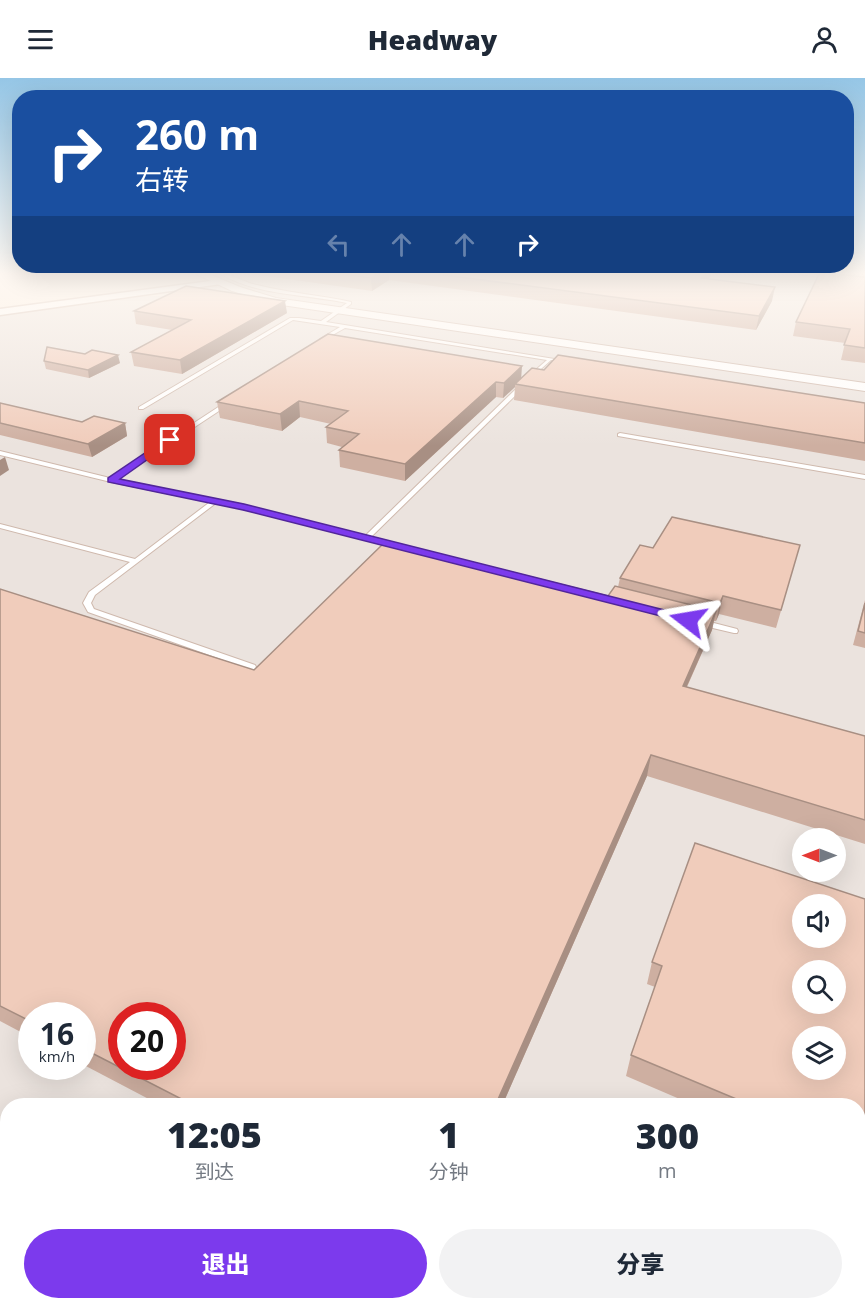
<!DOCTYPE html>
<html lang="zh">
<meta charset="utf-8">
<style>
:root{--surface:#fff;--page:#f2f2f3;--text:#1f2937;--muted:#747a83;--accent:#7c3aed}
body{margin:0;font-family:"Open Sans","Noto Sans SC",sans-serif;background:var(--page);color:var(--text);height:100vh;display:flex;flex-direction:column;font-size:22px;white-space:nowrap}
*{box-sizing:border-box;margin:0}
p{font-size:20px;color:var(--muted)}
.icon{flex:none;width:33px;height:33px;fill:none;stroke:currentColor;stroke-width:2;stroke-linecap:round;stroke-linejoin:round}
.map{position:relative;flex:1;overflow:hidden}
.drawer{position:absolute;left:0px;top:1020px;width:866px;height:212px;display:flex;flex-direction:column;background:var(--surface);border-radius:24px 24px 0 0;box-shadow:0 6px 24px #0002}
.drawer>*{flex:none}
.top-card{position:absolute;left:12px;top:12px;width:842px;height:183px;border-radius:24px;box-shadow:0 6px 24px #0002;background:#1a4fa0;color:#fff;overflow:hidden}
.needle{width:39px;rotate:270deg}
.fabs{position:absolute;left:792px;top:750px;display:grid;gap:12px}
.fabs a{display:grid;place-items:center;width:54px;height:54px;border-radius:50%;background:var(--surface);box-shadow:0 6px 24px #0002;font-size:30px}
.speed{position:absolute;left:18px;top:924px;display:flex;gap:12px;font-size:30px;font-weight:700;text-align:center}
.speed>*{display:grid;place-content:center;width:78px;height:78px;border-radius:50%;background:var(--surface);box-shadow:0 6px 24px #0002;line-height:1}
.speed small{font-size:15px;font-weight:400}
.speed .limit{border:9px solid #d22;background:#fff;color:#111}
.pin{position:absolute;display:grid;place-items:center;width:51px;height:51px;color:#fff;margin:-26px;border-radius:12px;box-shadow:0 3px 9px #0006}
.me{position:absolute;width:66px;margin:-33px;rotate:284deg;stroke-linejoin:round;filter:drop-shadow(0 0 4px #0008)}
.turn{display:flex;align-items:center;gap:21px;height:126px;padding:0 24px;font-size:27px}
.turn .icon{width:78px;height:78px;stroke-width:2.5}
.turn b{display:block;font-size:42px;line-height:51px}
.lanes{display:flex;align-items:center;height:57px;padding:0 24px;background:#0003;justify-content:center;gap:30px;direction:ltr}
.lanes .off{opacity:.35}
.eta{display:flex;justify-content:space-evenly;align-items:center;height:102px;text-align:center}
.eta b{font-size:36px;font-weight:800;line-height:42px}
.cta{display:flex;gap:12px;margin-top:auto;padding:12px 24px}
.cta a{flex:1;height:69px;border-radius:36px;background:var(--accent);color:#fff;font-size:24px;font-weight:800;line-height:69px;text-align:center}
.cta a+a{background:var(--page);color:var(--text)}
header{display:flex;justify-content:space-between;align-items:center;height:78px;padding:0 24px;background:var(--surface);font-size:27px;font-weight:800}
.map>svg:first-child{display:block}
.industrial{fill:#ebe3de;fill-rule:evenodd}
.lines{fill:none;stroke-linecap:round;stroke-linejoin:round}
.service-casing{stroke:#cfb9ad;stroke-width:2}
.minor-casing{stroke:#cfb9ad;stroke-width:3}
.tertiary-casing{stroke:#cfb9ad;stroke-width:2}
.service{fill:#fff;fill-rule:evenodd}
.minor{fill:#fff;fill-rule:evenodd}
.tertiary{fill:#fff;fill-rule:evenodd}
.wall{fill:#ceafa1}
.shaded-wall{fill:#a88f83}
.building{fill:#f0ccbb;stroke:#a88f83;stroke-width:1.5;fill-rule:evenodd}
.route{fill:#7c3aed;stroke:#51269a;stroke-width:1.5}
</style>
<header><svg class="icon" aria-label="menu" viewBox="0 0 24 24"><path d="M4 6h16M4 12h16M4 18h16"/></svg>Headway<svg class="icon" aria-label="person" viewBox="0 0 24 24"><circle cx="12" cy="8" r="4"/><path d="M4 21q1-7 8-7t8 7"/></svg></header>
<div class="map">
<svg width="865" height="1231" viewBox="0 0 865 1231">
<rect width="100%" height="100%" fill="#fcf0e3"/>
<path class="industrial" d="M207 196H865V1231H0V235L120 219 161 218 223 204ZM802 760H836V794H802ZM802 826H836V860H802ZM802 892H836V926H802ZM32 938H82V988H32ZM122 938H172V988H122ZM802 958H836V992H802ZM8 1028H858V1224H8Z"/>
<g class="lines">
<g class="service-casing">
<g id="service">
<path d="M221 196C231 196 246 205 257 207 288 215 320 217 351 224V226L326 244 567 283 565 284 551 282 532 299H530V297L547 282 345 250 322 263H320V261L340 249 293 242 143 331H139V329L290 240H299L321 243 347 225C305 216 258 218 221 196Z"/>
<polygon points="799,196 809,196 830,199 828,200"/>
<polygon points="519,308 524,309 371,459 396,466 396,468 394,469 244,431 216,425 95,517 91,525 94,531 255,587 256,589 255,591 249,591 88,534 83,525 89,514 130,484 0,450 0,446 135,481 210,424 111,404 0,377 0,373 110,400 226,324 228,325 228,327 116,401 244,427 365,458"/>
<polygon points="620,355 865,397 865,401 618,358 618,356"/>
<polygon points="700,543 706,543 737,551 738,553 737,555 734,555 700,547 699,545"/>
</g>
</g>
<g class="minor-casing">
<polygon id="minor" points="218,202 221,202 221,206 0,237 0,231"/>
</g>
<g class="tertiary-casing">
<polygon id="tertiary" points="196,196 209,196 240,209 276,220 865,305 865,313 275,226 232,213"/>
</g>
<use href="#service" class="service"/>
<use href="#minor" class="minor"/>
<use href="#tertiary" class="tertiary"/>
</g>
<g class="wall">
<polygon points="252,196 712,196 708,201 772,223 756,252 389,202 372,213"/>
<polygon points="865,199 865,285 841,282 845,265 793,258 796,244"/>
<polygon points="134,233 287,235 182,296 134,288 131,274 172,252 136,246"/>
<polygon points="85,276 120,285 89,300 46,291 44,283"/>
<polygon points="544,292 865,325 865,383 514,322 515,309 503,320 496,319 405,403 340,389 339,372 342,369 327,365 326,349 331,346 300,339 282,353 220,340 217,324 521,301"/>
<polygon points="0,325 82,344 125,345 127,358 92,379 0,357"/>
<polygon points="800,467 776,550 719,536 716,543 714,543 712,552 687,609 865,658 865,766 647,698 502,1028 162,1028 82,986 82,938 32,938 32,960 0,943 0,511 254,592 608,518 618,509 620,500 653,470"/>
<polygon points="865,522 865,570 853,567"/>
<polygon points="865,821 865,1099 858,1096 858,1028 696,1028 626,998 631,977 655,909 647,906 652,884"/>
</g>
<g class="shaded-wall">
<polygon points="378,196 389,196 389,202 372,213 371,200"/>
<polygon points="704,196 712,196 699,213 701,200"/>
<polygon points="775,209 772,223 756,252 759,238"/>
<polygon points="285,223 287,235 182,296 180,282"/>
<polygon points="118,277 120,285 89,300 88,292"/>
<polygon points="522,288 521,303 515,306 515,309 503,320 504,305"/>
<polygon points="496,304 496,319 405,403 405,386"/>
<polygon points="299,323 300,339 282,353 280,336"/>
<polygon points="125,345 127,358 92,379 88,366"/>
<polygon points="5,379 9,392 0,398 0,382"/>
<polygon points="723,518 719,536 716,543 720,525"/>
<polygon points="716,533 712,552 678,628 683,608"/>
<polygon points="651,677 647,698 502,1028 495,1028"/>
</g>
<g class="building">
<polygon points="343,196 378,196 371,200"/>
<polygon points="436,196 704,196 701,200 775,209 759,238"/>
<polygon points="819,196 836,196 865,199 865,270 844,267 850,251 796,244"/>
<polygon points="186,208 285,223 180,282 131,274 191,242 134,233"/>
<polygon points="328,256 522,288 504,305 496,304 405,386 339,372 359,356 326,349 348,333 299,323 280,336 217,324"/>
<polygon points="47,269 85,276 92,272 118,277 88,292 44,283"/>
<polygon points="558,277 865,325 865,365 515,306 532,290 544,292"/>
<polygon points="0,325 82,344 94,338 125,345 88,366 0,345"/>
<polygon points="672,439 800,467 781,532 723,518 720,525 620,500 640,467 653,470"/>
<path d="M386 463 608 518 615 508 716 533 683 608 865 658V742L651 677 495 1028H195L82 970V938H32V944L0 928V511L254 592ZM122 938H172V988H122Z"/>
<polygon points="865,525 865,555 858,553"/>
<path d="M695 765 865 821V1074L858 1071V1028H753L631 977 662 888 652 884ZM802 826H836V860H802ZM802 892H836V926H802ZM802 958H836V992H802Z"/>
<polygon points="518,1224 580,1224 599,1231 516,1231"/>
<polygon points="678,1224 687,1224 705,1231 678,1231"/>
</g>
<linearGradient id="sky" x2="0" y2="1"><stop stop-color="#95c6e6"/><stop offset="0.53" stop-color="#fef8f2"/><stop offset="1" stop-color="#fef8f2" stop-opacity="0"/></linearGradient>
<rect width="865" height="368" fill="url(#sky)"/>
<polygon class="route" points="167,360 175,362 120,401 244,426 692,539 694,542 688,545 243,432 108,404 108,400"/>
</svg>
<div class="fabs">
<a><svg class="needle" viewBox="-14 -14 28 28"><path d="M0-13l5 13h-10z" fill="#e53935"/><path d="M0 13l5-13h-10z" fill="#747a83"/></svg></a>
<a><svg class="icon" aria-label="sound" viewBox="0 0 24 24"><path d="M4 9h4l5-4v14l-5-4H4zM17 9q2 3 0 6"/></svg></a>
<a><svg class="icon" aria-label="search" viewBox="0 0 24 24"><circle cx="10" cy="10" r="6"/><path d="M15 15l6 6"/></svg></a>
<a><svg class="icon" aria-label="layers" viewBox="0 0 24 24"><path d="M12 4l9 5-9 5-9-5zM3 14l9 5 9-5"/></svg></a>
</div>
<div class="speed"><div>16<small>km/h</small></div><div class="limit">20</div></div>
<div class="pin" style="left:170px;top:362px;background:#d93025"><svg class="icon" aria-label="arrive" viewBox="0 0 24 24"><path d="M6 21V4h12l-3 4 3 4H6"/></svg></div>
<svg class="me" style="left:688px;top:542px" viewBox="-20 -20 40 40"><path d="M0-17L14 15 0 8-14 15z" fill="#7c3aed" stroke="#fff" stroke-width="4"/></svg>
<div class="top-card">
<div class="turn"><svg class="icon" aria-label="right" viewBox="0 0 24 24"><path d="M7 20v-9h11M14 6l5 5-5 5"/></svg><div><b>260 m</b>右转</div></div>
<div class="lanes"><svg class="icon off" aria-label="left" viewBox="0 0 24 24"><path d="M17 20v-9H6M10 6l-5 5 5 5"/></svg><svg class="icon off" aria-label="ahead" viewBox="0 0 24 24"><path d="M12 20V5M6 11l6-6 6 6"/></svg><svg class="icon off" aria-label="ahead" viewBox="0 0 24 24"><path d="M12 20V5M6 11l6-6 6 6"/></svg><svg class="icon" aria-label="right" viewBox="0 0 24 24"><path d="M7 20v-9h11M14 6l5 5-5 5"/></svg></div>
</div>
<section class="drawer">
<div class="eta">
<div><b>12:05</b><p>到达</p></div>
<div><b>1</b><p>分钟</p></div>
<div><b>300</b><p>m</p></div>
</div>
<div class="cta"><a>退出</a><a>分享</a></div>
</section>
</div>
